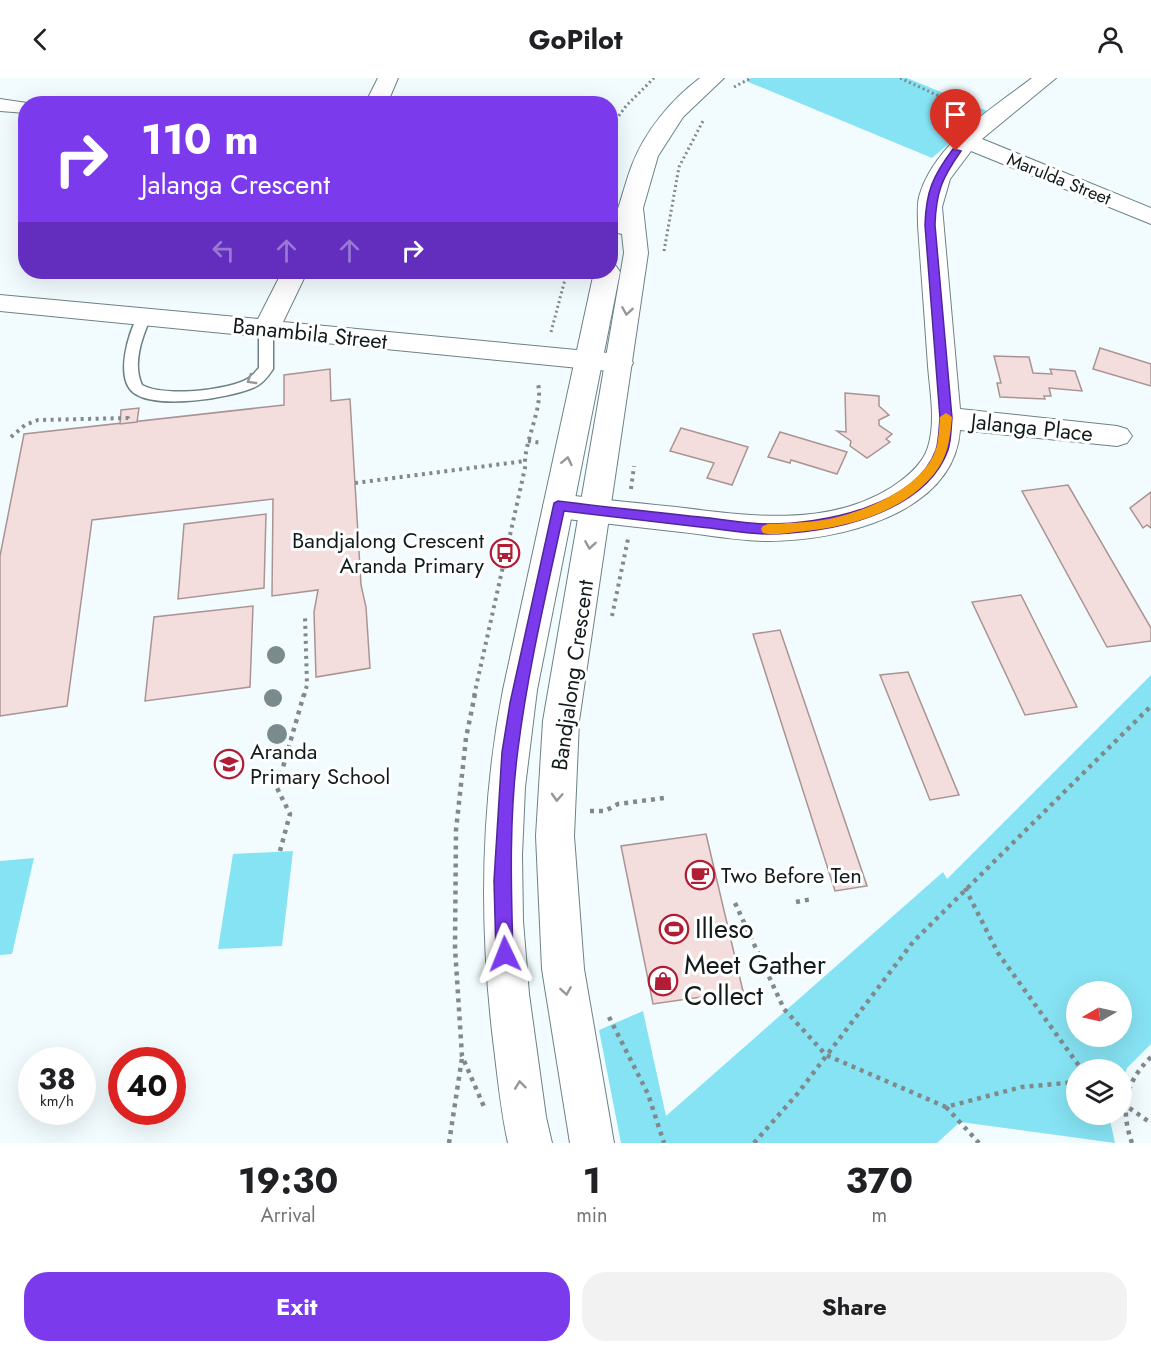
<!DOCTYPE html>
<style>
:root{--surface:#fff;--page:#f2f2f2;--text:#202124;--muted:#757577;--accent:#7c3aed}
body{margin:0;font-family:Jost,sans-serif;background:var(--page);color:var(--text);height:100vh;display:flex;flex-direction:column;font-size:22px;white-space:nowrap}
*{box-sizing:border-box;margin:0}
p{font-size:20px;color:var(--muted)}
.icon{flex:none;width:33px;height:33px;fill:none;stroke:currentColor;stroke-width:2;stroke-linecap:round;stroke-linejoin:round}
.map{position:relative;height:1065px;overflow:hidden}
.details{display:flex;flex-direction:column;background:var(--surface);flex:1}
.details>*{flex:none}
.hud{position:absolute;left:18px;top:18px;width:600px;height:183px;border-radius:24px;box-shadow:0 6px 24px #0002;background:#7c3aed;color:#fff;overflow:hidden}
.needle{width:39px;rotate:261deg}
.buttons{position:absolute;left:1066px;top:903px;display:grid;gap:12px}
.buttons a{display:grid;place-items:center;width:66px;height:66px;border-radius:50%;background:var(--surface);box-shadow:0 6px 24px #0002;font-size:30px}
.speed{position:absolute;left:18px;top:969px;display:flex;gap:12px;font-size:30px;font-weight:700;text-align:center}
.speed>*{display:grid;place-content:center;width:78px;height:78px;border-radius:50%;background:var(--surface);box-shadow:0 6px 24px #0002;line-height:1}
.speed small{font-size:15px;font-weight:400}
.speed .limit{border:9px solid #d22;background:#fff;color:#111}
.pin{position:absolute;display:grid;place-items:center;width:51px;height:51px;color:#fff;margin:-62px -26px;border-radius:50% 50% 50% 0;rotate:-45deg;box-shadow:0 0 6px #0007}
.pin .icon{rotate:45deg}
.me{position:absolute;width:66px;margin:-33px;rotate:358deg;stroke-linejoin:round;filter:drop-shadow(0 0 4px #0008)}
.turn{display:flex;align-items:center;gap:21px;height:126px;padding:0 24px;font-size:27px}
.turn .icon{width:78px;height:78px;stroke-width:2.5}
.turn b{display:block;font-size:42px;line-height:51px}
.lanes{display:flex;align-items:center;height:57px;padding:0 24px;background:#0003;justify-content:center;gap:30px;direction:ltr}
.lanes .off{opacity:.35}
.eta{display:flex;justify-content:space-evenly;align-items:center;height:102px;text-align:center}
.eta b{font-size:36px;font-weight:700;line-height:42px}
.button{display:flex;gap:12px;margin-top:auto;padding:12px 24px}
.button a{flex:1;height:69px;border-radius:24px;background:var(--accent);color:#fff;font-size:24px;font-weight:700;line-height:69px;text-align:center}
.button a+a{background:var(--page);color:var(--text)}
header{display:flex;justify-content:space-between;align-items:center;height:78px;padding:0 24px;background:var(--surface);font-size:27px;font-weight:700}
.map>svg:first-child{display:block}
.green{fill:#86e3f3;fill-rule:evenodd}
.building{fill:#f4dedd;stroke:#aa9493;stroke-width:1.5}
.lines{fill:none;stroke-linecap:round;stroke-linejoin:round}
.lane-casing{stroke:#6c8286;stroke-width:3}
.street-casing{stroke:#6c8286;stroke-width:2}
.secondary-casing{stroke:#6c8286;stroke-width:2}
.path-far2{stroke:#80898b;stroke-width:3;stroke-dasharray:2 3;stroke-linecap:butt}
.path-far1{stroke:#80898b;stroke-width:4;stroke-dasharray:3 4.5;stroke-linecap:butt}
.path{stroke:#80898b;stroke-width:4.5;stroke-dasharray:4 5;stroke-linecap:butt}
.lane{fill:#fff;fill-rule:evenodd}
.street{fill:#fff;fill-rule:evenodd}
.secondary{fill:#fff;fill-rule:evenodd}
.tree{fill:#7a8b8e}
.oneway{stroke:#949899}
.route{fill:#7c3aed;stroke:#51269a;stroke-width:1.5}
.slow{fill:#f59e0b}
.labels{text-anchor:middle;stroke-width:6;stroke-linejoin:round;paint-order:stroke}
.far-street-label{font-size:18px;fill:#121b1c;stroke:#fff}
.street-label{font-size:22px;fill:#121b1c;stroke:#fff}
.poi-label{font-size:22px;fill:#121b1c;stroke:#fff;text-anchor:start}
.near-poi-label{font-size:27px;fill:#121b1c;stroke:#fff;text-anchor:start}
</style>
<header><svg class="icon" aria-label="back" viewBox="0 0 24 24"><path d="M15 5l-7 7 7 7"/></svg>GoPilot<svg class="icon" aria-label="person" viewBox="0 0 24 24"><circle cx="12" cy="8" r="4"/><path d="M4 21q1-7 8-7t8 7"/></svg></header>
<div class="map">
<svg width="1151" height="1065" viewBox="0 0 1151 1065">
<rect width="100%" height="100%" fill="#f2fcfe"/>
<g class="green">
<polygon points="751,0 907,0 987,33 932,80 746,3"/>
<path d="M1151 597V966L1127 990 1122 1005V992H1077V1036L1112 1037 1110 1042 1115 1065 960 1044 937 1065H621L599 952 643 933 666 1038 943 794 947 801ZM1077 914H1122V958H1077Z"/>
<polygon points="293,773 282,868 218,871 233,776"/>
<polygon points="34,780 12,876 0,877 0,783"/>
</g>
<g class="building">
<polygon points="1100,270 1151,286 1151,308 1093,291"/>
<polygon points="994,278 1029,279 1033,295 1052,296 1050,291 1075,293 1082,313 1049,310 1051,318 1044,318 1045,321 1000,319 997,305 1001,305"/>
<polygon points="330,291 331,323 350,321 361,507 366,529 370,590 316,599 314,534 318,512 272,518 273,421 92,442 67,628 0,638 0,478 24,356 284,327 284,297"/>
<polygon points="845,315 879,318 879,328 889,337 879,342 879,347 892,356 886,361 890,364 867,380 850,368 851,363 837,353 846,354"/>
<polygon points="139,330 137,344 120,346 121,332"/>
<polygon points="681,350 748,369 732,407 707,400 714,385 670,373"/>
<polygon points="780,354 847,374 837,396 791,382 790,385 768,379"/>
<polygon points="1068,407 1151,550 1151,563 1107,569 1022,413"/>
<polygon points="1151,414 1151,450 1147,447 1143,450 1130,430"/>
<polygon points="266,436 264,510 178,521 184,446"/>
<polygon points="1021,517 1077,629 1025,637 972,524"/>
<polygon points="253,528 250,609 145,623 154,539"/>
<polygon points="780,552 867,808 835,813 753,556"/>
<polygon points="908,594 959,717 930,722 880,597"/>
<polygon points="706,756 743,913 653,926 621,768"/>
</g>
<g class="lines">
<g class="lane-casing">
<path id="lane" d="M144 235 151 239C142 259 132 286 142 307 163 319 229 313 249 300 253 297 256 293 259 290V251L266 247 273 251V291C269 297 264 304 257 308 233 320 157 332 134 315 114 300 129 253 139 236Z"/>
</g>
<g class="street-casing">
<g id="street">
<polygon points="378,0 398,0 387,26 365,26"/>
<path d="M1032 0H1056L982 61 1151 130V146L971 73 950 101 942 129 960 331 1117 348 1127 351 1132 358 1127 365 1117 368 960 352C954 437 837 463 768 463 739 463 709 457 681 454 640 449 599 445 558 440L547 436 543 428 547 420 558 416C597 421 636 425 676 429 748 438 827 450 892 409 907 399 923 386 928 369 936 343 930 314 928 288 925 241 921 194 918 147 918 138 917 128 919 119 934 66 990 32 1032 0Z"/>
<polygon points="0,21 34,26 26,26 26,35 0,33"/>
<polygon points="282,194 307,194 283,244 619,276 629,278 633,285 629,292 619,294 0,233 0,217 258,241"/>
</g>
</g>
<g class="secondary-casing">
<g id="secondary">
<path d="M700 0H724L683 39 658 78 643 130 648 175 579 643 574 758 584 891 614 1065H570L542 891 536 758 543 643 624 175 622 156 614 154 611 149C620 129 624 108 632 87 645 53 671 22 700 0Z"/>
<path d="M610 187 616 188 620 194 537 612 525 709 522 777 523 843 529 916 546 1039 552 1065H508C501 1034 498 1002 494 970 479 850 480 731 503 612L594 194H610Z"/>
</g>
</g>
<g class="path-far2">
<polyline points="900,0 967,31"/>
<polyline points="734,9 751,0"/>
<polyline points="610,50 626,28 654,0"/>
<polyline points="664,173 679,89 704,41"/>
<polyline points="551,254 567,194"/>
</g>
<g class="path-far1">
<polyline points="11,359 25,347 38,342 128,340 128,345"/>
<polyline points="528,363 542,365"/>
<polyline points="355,405 525,383"/>
<polyline points="631,411 634,388"/>
<polyline points="612,538 628,461"/>
<polyline points="304,618 307,607 305,538"/>
<path d="M474 618 525 390C523 363 546 326 537 303"/>
</g>
<g class="path">
<polyline points="475,616 466,660 456,752 455,870 462,978 485,1031"/>
<polyline points="590,733 605,733 618,726 664,720"/>
<polyline points="280,773 290,736 277,710 304,616"/>
<polyline points="965,810 998,875 1082,992"/>
<polyline points="796,824 812,821"/>
<polyline points="735,825 784,931 826,977 946,1029 1022,1009 1077,1004"/>
<polyline points="609,939 648,1016 664,1065"/>
<polyline points="1122,1025 1151,1045"/>
<polyline points="946,1029 979,1065"/>
<polyline points="449,1065 462,980"/>
<polyline points="754,1065 798,1015 913,864 1151,628"/>
<path d="M1132 1065C1120 1031 1125 1004 1151 979"/>
</g>
<use href="#lane" class="lane"/>
<use href="#street" class="street"/>
<use href="#secondary" class="secondary"/>
</g>
<g class="tree">
<circle cx="276" cy="577" r="9"/>
<circle cx="273" cy="620" r="9"/>
<circle cx="277" cy="656" r="10"/>
</g>
<defs><path id="oneway-chevron" d="M-2-3.5L2.5 0L-2 3.5" fill="none" stroke-width="1.6" stroke-linecap="round" stroke-linejoin="round" transform="scale(1.5)"/></defs>
<g class="oneway">
<use href="#oneway-chevron" transform="translate(627 233) rotate(99)"/>
<use href="#oneway-chevron" transform="translate(251 302) rotate(149)"/>
<use href="#oneway-chevron" transform="translate(567 383) rotate(-78)"/>
<use href="#oneway-chevron" transform="translate(590 467) rotate(99)"/>
<use href="#oneway-chevron" transform="translate(557 719) rotate(93)"/>
<use href="#oneway-chevron" transform="translate(566 913) rotate(81)"/>
<use href="#oneway-chevron" transform="translate(520 1007) rotate(-97)"/>
</g>
<path class="route" d="M953 71 961 73C942 100 936 114 935 147L952 340C951 350 951 363 948 372 925 436 827 456 768 456 745 456 722 451 700 449 654 444 609 438 564 433 547 512 528 591 518 671 509 738 511 809 513 876L511 882 505 884 499 882 496 876 494 803 502 674 510 625 554 425 558 423C605 429 653 434 700 439 722 441 746 446 768 446 821 446 915 429 936 372 939 363 939 350 940 340L925 147C926 113 933 98 953 71Z"/>
<path class="slow" d="M946 335 952 339C950 360 948 379 934 396 901 436 845 450 796 454 785 455 773 458 763 455L761 451 763 448 768 446C786 445 805 445 823 442 860 436 923 411 936 371 939 362 939 349 940 339Z"/>
<defs>
<g id="bus-ring" transform="scale(1.5)"><circle r="9.5" fill="#fff" stroke="#b01d34" stroke-width="1.5"/><path d="M-5-6H5V4H4V6H2V4H-2V6H-4V4H-5ZM-3.5-4V0h7V-4ZM-3.5 1.2v1.5H-2V1.2ZM2 1.2v1.5H3.5V1.2Z" fill="#b01d34"/></g>
<g id="school-ring" transform="scale(1.5)"><circle r="9.5" fill="#fff" stroke="#b01d34" stroke-width="1.5"/><path d="M0-5L7-2L0 1L-7-2ZM-4 1L0 2.5L4 1V4Q0 6-4 4Z" fill="#b01d34"/></g>
<g id="cafe-ring" transform="scale(1.5)"><circle r="9.5" fill="#fff" stroke="#b01d34" stroke-width="1.5"/><path d="M-5.5-4.5H6V0H3Q3 3.5 0 3.5H-2.5Q-5.5 3.5-5.5 0ZM3-3.2v2h1.7v-2ZM-6 4.5H4V6H-6Z" fill="#b01d34"/></g>
<g id="stadium-ring" transform="scale(1.5)"><circle r="9.5" fill="#fff" stroke="#b01d34" stroke-width="1.5"/><path d="M0-5a6.5 5 0 1 0 0 10a6.5 5 0 1 0 0-10ZM-3.5-1.8h7v3.6h-7Z" fill="#b01d34"/></g>
<g id="shop-ring" transform="scale(1.5)"><circle r="9.5" fill="#fff" stroke="#b01d34" stroke-width="1.5"/><path d="M-5-2.5h2.3a2.7 3.5 0 0 1 5.4 0H5L5.5 6h-11ZM-1.5-2.5h3a1.5 2.3 0 0 0-3 0Z" fill="#b01d34"/></g>
</defs>
<g fill-rule="evenodd">
<use href="#bus-ring" x="505" y="475"/>
<use href="#school-ring" x="229" y="686"/>
<use href="#cafe-ring" x="700" y="797"/>
<use href="#stadium-ring" x="674" y="851"/>
<use href="#shop-ring" x="663" y="903"/>
</g>
<g class="labels">
<g class="far-street-label">
<text transform="translate(1059 101) rotate(22)" y="6">Marulda Street</text>
</g>
<g class="street-label">
<text transform="translate(310 255) rotate(6)" y="8">Banambila Street</text>
<text transform="translate(1032 349) rotate(6)" y="8">Jalanga Place</text>
<text transform="translate(572 597) rotate(-82)" y="8">Bandjalong Crescent</text>
</g>
<g class="poi-label">
<text x="484" y="470" text-anchor="end">Bandjalong Crescent<tspan x="484" dy="25">Aranda Primary</tspan></text>
<text x="250" y="681">Aranda<tspan x="250" dy="25">Primary School</tspan></text>
<text x="721" y="805">Two Before Ten</text>
</g>
<g class="near-poi-label">
<text x="695" y="860">Illeso</text>
<text x="684" y="896">Meet Gather<tspan x="684" dy="31">Collect</tspan></text>
</g>
</g>
</svg>
<div class="buttons">
<a><svg class="needle" viewBox="-14 -14 28 28"><path d="M0-13l5 13h-10z" fill="#e53935"/><path d="M0 13l5-13h-10z" fill="#757577"/></svg></a>
<a><svg class="icon" aria-label="layers" viewBox="0 0 24 24"><path d="M12 4l9 5-9 5-9-5zM3 14l9 5 9-5"/></svg></a>
</div>
<div class="speed"><div>38<small>km/h</small></div><div class="limit">40</div></div>
<div class="pin" style="left:956px;top:73px;background:#d93025"><svg class="icon" aria-label="arrive" viewBox="0 0 24 24"><path d="M6 21V4h12l-3 4 3 4H6"/></svg></div>
<svg class="me" style="left:505px;top:876px" viewBox="-20 -20 40 40"><path d="M0-17L14 15 0 8-14 15z" fill="#7c3aed" stroke="#fff" stroke-width="4"/></svg>
<div class="hud">
<div class="turn"><svg class="icon" aria-label="right" viewBox="0 0 24 24"><path d="M7 20v-9h11M14 6l5 5-5 5"/></svg><div><b>110 m</b>Jalanga Crescent</div></div>
<div class="lanes"><svg class="icon off" aria-label="left" viewBox="0 0 24 24"><path d="M17 20v-9H6M10 6l-5 5 5 5"/></svg><svg class="icon off" aria-label="ahead" viewBox="0 0 24 24"><path d="M12 20V5M6 11l6-6 6 6"/></svg><svg class="icon off" aria-label="ahead" viewBox="0 0 24 24"><path d="M12 20V5M6 11l6-6 6 6"/></svg><svg class="icon" aria-label="right" viewBox="0 0 24 24"><path d="M7 20v-9h11M14 6l5 5-5 5"/></svg></div>
</div>
</div>
<section class="details">
<div class="eta">
<div><b>19:30</b><p>Arrival</p></div>
<div><b>1</b><p>min</p></div>
<div><b>370</b><p>m</p></div>
</div>
<div class="button"><a>Exit</a><a>Share</a></div>
</section>
